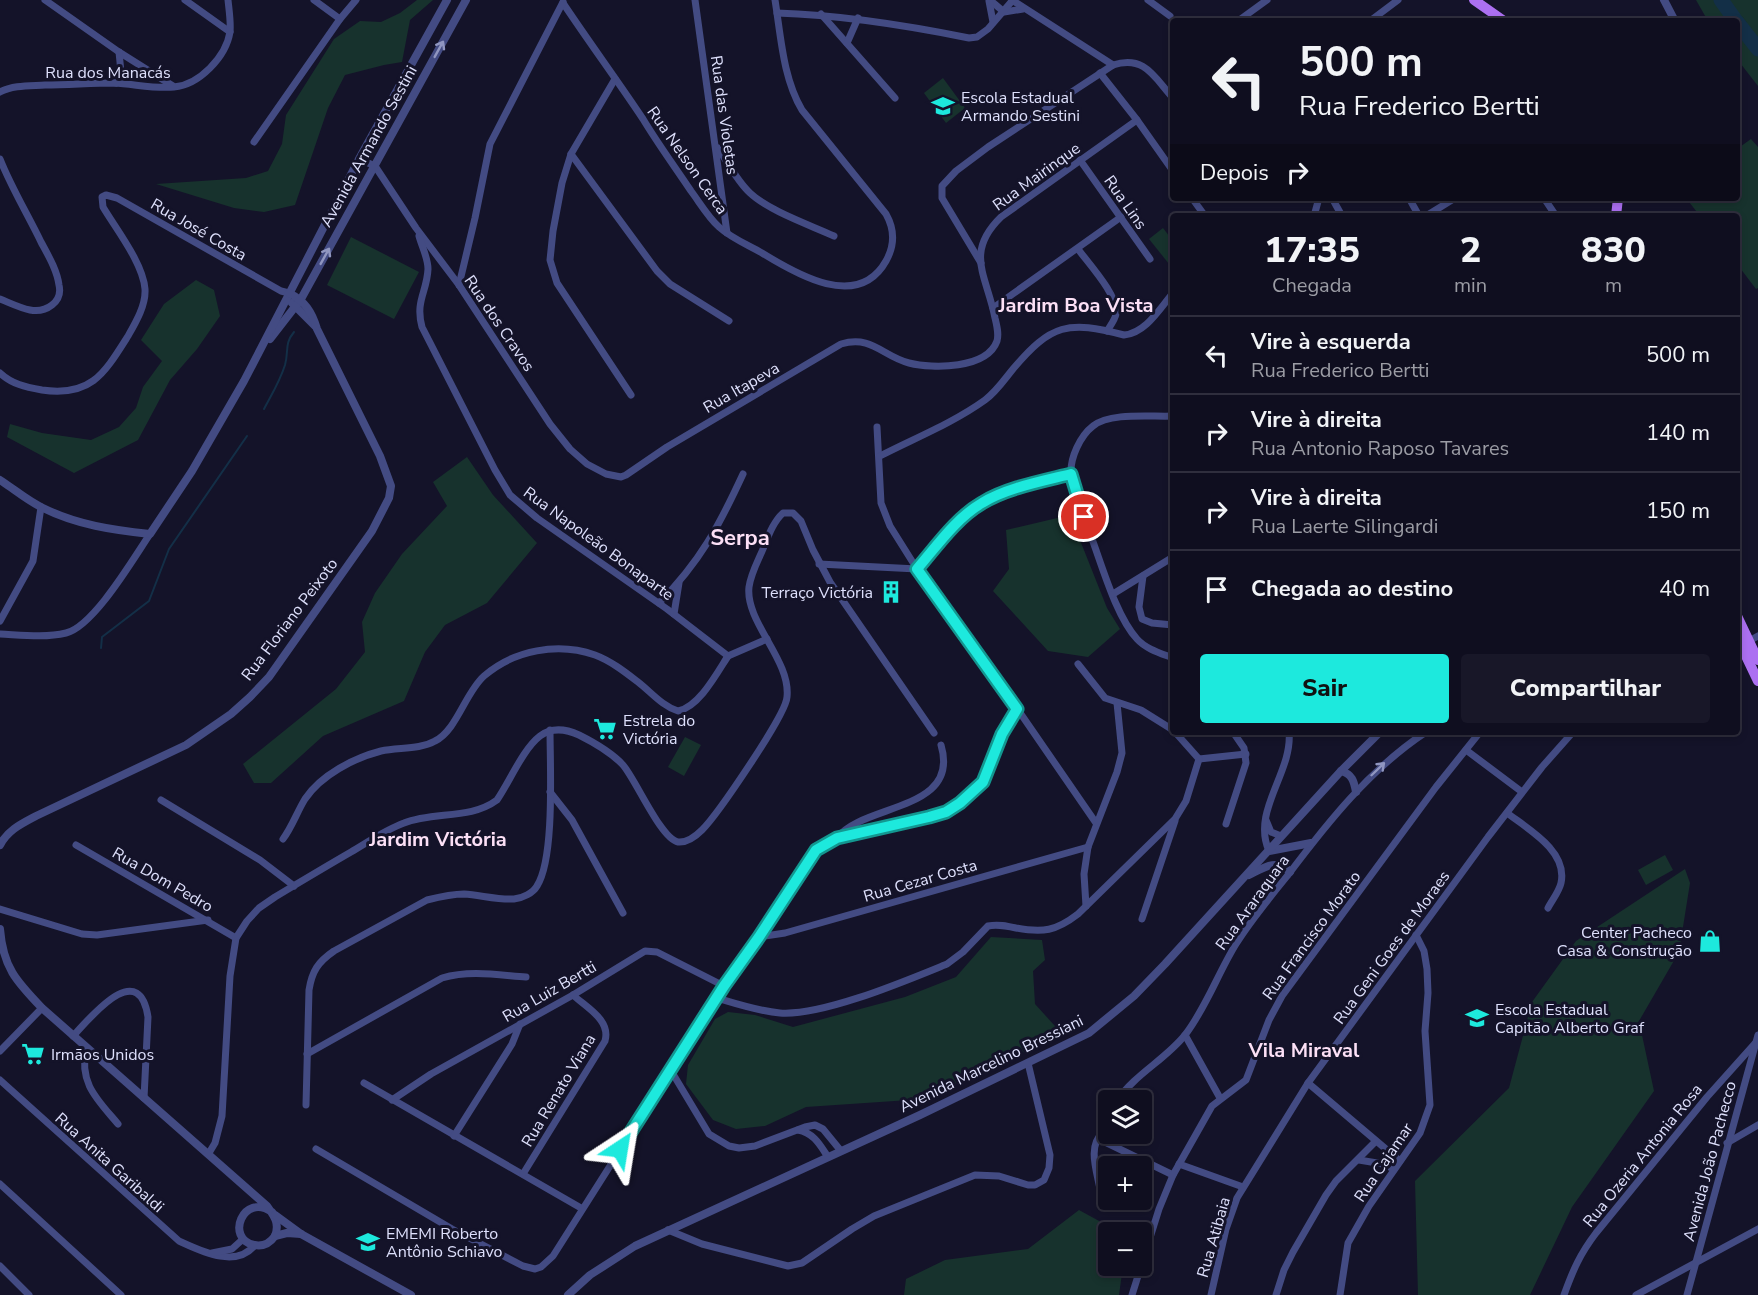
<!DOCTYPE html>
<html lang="pt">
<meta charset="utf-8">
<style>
:root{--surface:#0f0e1f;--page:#181728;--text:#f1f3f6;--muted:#9b9ca4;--line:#2f2e3d;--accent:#1de9dd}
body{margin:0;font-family:"Nunito Sans",sans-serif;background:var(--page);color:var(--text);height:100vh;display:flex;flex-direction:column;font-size:22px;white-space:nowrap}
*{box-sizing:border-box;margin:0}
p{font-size:20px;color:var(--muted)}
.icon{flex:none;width:33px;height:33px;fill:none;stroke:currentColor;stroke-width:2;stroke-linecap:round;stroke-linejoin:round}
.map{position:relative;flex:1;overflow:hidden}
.drawer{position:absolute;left:1170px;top:213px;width:570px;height:522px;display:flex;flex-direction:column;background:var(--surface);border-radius:6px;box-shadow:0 3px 9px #0003,0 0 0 2px var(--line)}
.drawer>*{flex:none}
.guide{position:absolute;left:1170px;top:18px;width:570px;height:183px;border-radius:6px;box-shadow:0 3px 9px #0003,0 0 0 2px var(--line);background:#0f0e1f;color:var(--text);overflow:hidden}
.fabs{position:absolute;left:1098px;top:1090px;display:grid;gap:12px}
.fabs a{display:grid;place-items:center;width:54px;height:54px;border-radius:6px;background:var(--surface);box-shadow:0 3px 9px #0003,0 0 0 2px var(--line);font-size:30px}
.pin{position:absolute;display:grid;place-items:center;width:51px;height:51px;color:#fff;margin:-26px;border:3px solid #fff;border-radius:50%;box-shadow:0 2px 6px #0007}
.me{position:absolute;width:66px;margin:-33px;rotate:33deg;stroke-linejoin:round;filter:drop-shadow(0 0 4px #0008)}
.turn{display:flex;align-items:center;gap:21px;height:126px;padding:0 30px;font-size:27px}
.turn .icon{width:78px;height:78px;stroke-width:2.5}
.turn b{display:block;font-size:42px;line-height:51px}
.then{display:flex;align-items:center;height:57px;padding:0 30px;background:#0003;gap:12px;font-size:22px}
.eta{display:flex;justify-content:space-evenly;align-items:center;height:102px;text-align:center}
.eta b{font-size:36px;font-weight:800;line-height:42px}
.primary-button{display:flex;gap:12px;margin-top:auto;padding:12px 30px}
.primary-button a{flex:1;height:69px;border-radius:6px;background:var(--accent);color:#111;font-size:24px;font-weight:800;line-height:69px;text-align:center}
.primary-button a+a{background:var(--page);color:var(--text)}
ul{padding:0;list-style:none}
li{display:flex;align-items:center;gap:18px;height:78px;padding:0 30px;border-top:2px solid var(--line)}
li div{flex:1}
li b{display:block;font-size:22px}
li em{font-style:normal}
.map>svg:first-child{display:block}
.green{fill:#17322d}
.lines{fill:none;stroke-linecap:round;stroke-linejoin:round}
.stream{stroke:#132f47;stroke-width:2}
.river{stroke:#132f47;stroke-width:15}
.minor{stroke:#434b83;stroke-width:7}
.tertiary{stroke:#434b83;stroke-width:8}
.primary{stroke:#ac70f1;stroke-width:10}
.oneway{stroke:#9096c0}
.route-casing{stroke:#139790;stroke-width:15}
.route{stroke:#1de9dd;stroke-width:10}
.labels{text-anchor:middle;stroke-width:6;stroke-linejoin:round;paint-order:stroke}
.street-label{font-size:16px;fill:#dee0fc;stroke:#141329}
.poi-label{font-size:16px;fill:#dee0fc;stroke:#141329;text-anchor:start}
.quarter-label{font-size:20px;font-weight:bold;fill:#fce0f6;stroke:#141329}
.district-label{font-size:22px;font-weight:bold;fill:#fce0f6;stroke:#141329}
</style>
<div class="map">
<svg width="1758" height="1295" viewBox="0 0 1758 1295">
<rect width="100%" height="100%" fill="#141329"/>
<g class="green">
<polygon points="417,0 433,0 410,20 402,62 384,65 345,75 328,108 295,205 264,212 234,208 156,184 246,178 268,171 282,144 286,115 334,39 360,21 381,22 400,13"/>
<polygon points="1696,0 1758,0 1758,86 1737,59 1737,21 1708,21"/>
<polygon points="943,78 965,108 946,123 924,93"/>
<polygon points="1751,139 1758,147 1758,288 1756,289 1737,264 1737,216 1700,216 1686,198 1737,198 1737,149"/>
<polygon points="1163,228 1173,241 1173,261 1169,264 1149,239"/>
<polygon points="351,237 419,272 394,319 327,285"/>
<polygon points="196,280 214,290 220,316 197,349 170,380 138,440 74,473 7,437 10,424 42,433 91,440 119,427 136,408 143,387 162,361 141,340 164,304"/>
<polygon points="467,457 493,495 537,543 487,603 445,625 425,652 404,701 323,736 271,783 254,783 243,764 336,689 365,652 362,622 375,593 402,554 447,506 433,482"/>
<polygon points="1070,515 1107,608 1120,629 1088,657 1048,651 993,591 1009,569 1006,530"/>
<polygon points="685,737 701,745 684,776 668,767"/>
<polygon points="1665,855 1673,870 1646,885 1638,870"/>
<polygon points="1685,869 1690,883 1679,952 1639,1021 1654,1091 1572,1207 1530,1295 1418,1295 1415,1181 1509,1088 1532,1002 1576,941"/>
<polygon points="991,937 1042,940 1045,960 1033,971 1035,1004 1064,1036 1002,1061 924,1099 806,1107 765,1126 736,1129 713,1120 686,1084 688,1065 715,1019 728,1012 755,1015 793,1027 905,997 956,977"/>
<polygon points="1079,1210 1121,1233 1108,1233 1108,1266 1123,1266 1119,1295 904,1295 906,1279 945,1260 1028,1249"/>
</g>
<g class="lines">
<g class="stream">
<path d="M264 409C272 394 280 381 285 365 289 351 284 344 294 332"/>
<polyline points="101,648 102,637 149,601 169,549 247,436"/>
</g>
<g class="river">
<polyline points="1721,0 1736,21"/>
<polyline points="1737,22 1758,49"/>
</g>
<g class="minor">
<polyline points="45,0 119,52 173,86"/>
<polyline points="185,0 230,32"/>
<polyline points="314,0 340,19"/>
<polyline points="695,0 727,233"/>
<polyline points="990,0 1004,12 1023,9"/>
<polyline points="1012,0 1113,65"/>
<polyline points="1148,0 1170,16"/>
<polyline points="989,1 993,22"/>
<path d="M563 3C589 42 617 80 643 119 658 144 675 167 691 191 700 203 708 217 719 227 731 238 748 245 762 253 796 274 858 311 886 261 895 245 895 230 886 214L802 110C783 78 781 37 775 0"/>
<path d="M777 13C842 15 905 25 969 38L977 37 988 29 1012 1"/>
<polyline points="821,14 895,98"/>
<polyline points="1238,21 1267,0"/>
<polyline points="1370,21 1398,0"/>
<polyline points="847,43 858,18"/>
<polyline points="1100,73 1137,120 1173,171"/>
<polyline points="615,79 571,154 562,183 553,231 550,260 557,283 631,395"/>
<polyline points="116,83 121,72 119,52"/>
<path d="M0 92C13 85 31 86 45 85 68 85 91 83 114 83 134 84 155 89 174 87 199 85 226 57 230 32 231 22 229 10 228 0"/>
<polyline points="254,142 340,19 356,0"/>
<path d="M718 148C728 163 737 181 750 193 769 211 810 225 834 236"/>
<polyline points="571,154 657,271 670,284 729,321"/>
<path d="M0 159C11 187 28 215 41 242 48 255 57 270 59 285 63 302 46 313 30 310 20 308 10 303 0 299"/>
<path d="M359 159 375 166 416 228 459 285 550 424 570 449 587 464 606 474 621 477 626 475 667 447 841 344C872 335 882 356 909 363 933 369 987 369 997 341 999 334 997 326 995 318 987 276 964 253 1001 217L1137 120"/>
<polyline points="1080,160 1150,259"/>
<polyline points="1192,198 1205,216"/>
<polyline points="1332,198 1342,216"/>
<polyline points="1409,198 1419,216"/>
<polyline points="1544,198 1556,216"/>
<polyline points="1314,216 1319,198"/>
<polyline points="1426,216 1455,198"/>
<path d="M419 236C422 247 428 258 428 269 427 292 415 301 422 327L495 470 510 495 537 518 667 609 728 656 767 639"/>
<path d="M1078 249C1088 263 1119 296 1116 314 1115 320 1110 326 1107 331"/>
<path d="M981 263 942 198V186L956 171 988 147 1113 65C1145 55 1154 77 1173 98"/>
<polyline points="459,285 475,218 490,144 563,2"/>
<polyline points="993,308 1121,217"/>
<path d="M0 373C12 384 25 387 42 390 91 397 104 374 128 336 136 322 146 305 145 289 143 263 116 229 103 207L102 197 106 195 117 198 281 291 289 293"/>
<path d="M1173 416C1151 417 1110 412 1093 426 1080 436 1070 458 1071 474 1072 493 1082 513 1089 531 1101 561 1115 615 1137 639 1146 649 1160 653 1173 658"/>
<polyline points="877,427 881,503 890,526 917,569 1003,688 1096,823"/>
<path d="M880 456C915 438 953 423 985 400 996 392 1004 380 1013 369 1051 324 1068 320 1124 335 1146 333 1160 308 1173 293"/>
<polyline points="819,564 917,569"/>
<path d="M917 569C935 548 958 517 982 502 1006 488 1043 481 1071 474"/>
<polyline points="1143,576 1139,607 1142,619 1152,623 1173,625"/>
<polyline points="1113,594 1173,557"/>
<path d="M659 603C700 562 719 526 743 474"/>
<polyline points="674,614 679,583"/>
<polyline points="0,621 33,561 41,507"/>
<path d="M0 634C21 635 45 638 66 633 94 626 133 559 150 534"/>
<polyline points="1749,641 1758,636"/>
<polyline points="1078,664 1105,698 1141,710 1173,730"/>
<polyline points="1466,750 1522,792"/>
<polyline points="1199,759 1246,754"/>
<polyline points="550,792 572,820 623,913"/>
<polyline points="161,800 260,860 294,886"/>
<path d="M1507 813C1528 829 1568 851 1561 883 1559 892 1552 900 1548 908"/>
<polyline points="1266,820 1271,832 1281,836"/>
<polyline points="1226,824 1246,763 1244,748 1233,732"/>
<path d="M837 838C863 803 961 812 941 745"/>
<path d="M283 839C292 827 297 812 305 799 321 775 354 758 381 751 398 747 419 750 435 741 457 730 465 693 484 676 514 650 558 642 595 655 611 661 625 672 638 682 651 692 662 706 678 711 699 707 717 673 728 656"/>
<polyline points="76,845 236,938"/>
<path d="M1269 851C1251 811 1293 772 1289 732"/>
<polyline points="1086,906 1084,874 1088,847 1117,772 1122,753 1117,703"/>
<polyline points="0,909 82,934 97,935 208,920"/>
<polyline points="1142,919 1175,821"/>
<polyline points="759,937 785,933 1088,847"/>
<path d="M717 998C737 1004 758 1011 780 1013 823 1016 905 981 947 964L963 952 988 926C998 924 1007 926 1016 928 1043 933 1056 931 1078 914L1175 819 1186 801 1199 759 1175 732"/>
<polyline points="1185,1035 1220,1098"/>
<path d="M73 1036C90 1018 139 957 148 1017L144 1098"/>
<path d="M86 1048C79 1084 97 1099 118 1124"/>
<polyline points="0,1051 42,1008"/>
<path d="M307 1054 442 978C470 970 498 975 526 977"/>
<polyline points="670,1069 709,1134 729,1146 739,1148 755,1146 805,1127 815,1125 823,1129 841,1151"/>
<path d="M0 1080 179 1241C201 1251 236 1269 255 1245"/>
<polyline points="364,1083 581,1208"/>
<polyline points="1308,1083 1400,1161"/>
<polyline points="392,1100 431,1074 573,995 645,951 657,952 724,986"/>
<path d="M1117 1101C1135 1074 1165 1060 1185 1035 1206 1008 1218 973 1236 944 1251 920 1270 897 1288 875 1328 822 1370 769 1426 732"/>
<path d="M306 1105 309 990C312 971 318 962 334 951L427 900C439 897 451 894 464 894 480 895 498 900 514 899 523 898 533 893 537 886 555 858 550 766 550 730"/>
<path d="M1108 1115C1104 1125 1101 1133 1107 1143L1173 1175"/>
<path d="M798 1130C814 1133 820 1145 828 1157"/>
<polyline points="454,1136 512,1044 520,1024"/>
<polyline points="1727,1143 1758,1125"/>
<path d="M316 1149 452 1229 523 1266 535 1269 541 1267 553 1256 724 986 759 937 809 858 824 845 837 838C880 828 959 820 984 780 993 766 995 748 1002 733 1006 724 1012 717 1017 709"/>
<path d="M209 1153 215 1143 222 1116 230 976 236 938 247 921 259 908 275 897C300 882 325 867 351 852 368 842 385 830 404 823 434 811 470 820 497 800 510 781 523 749 540 736 552 727 566 729 579 735 595 743 611 752 623 765 636 780 661 839 678 842 688 843 696 836 702 830 717 815 786 715 787 697 791 660 745 622 749 587 751 573 758 561 763 549 768 537 773 522 783 513H793L801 521 813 550 830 582 934 733"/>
<polyline points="1359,1160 1383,1164 1394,1169"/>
<polyline points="1179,1164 1243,1187"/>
<path d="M523 1174 605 1041C611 1020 587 1008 573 995"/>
<polyline points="0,1184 121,1295"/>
<path d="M1100 1189C1097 1172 1087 1145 1103 1133"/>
<polyline points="668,1230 702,1244 788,1266 802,1263 852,1229 874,1216 975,1175 999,1176 1028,1185 1035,1185 1044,1180 1049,1168 1050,1155 1028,1063"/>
<polyline points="212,1253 232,1249 243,1239"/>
<polyline points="0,1266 29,1295"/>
<polyline points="1132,1295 1159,1209 1173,1175 1212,1106 1246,1080 1269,1020 1282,996 1436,787 1480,732"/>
<polyline points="1211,1295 1226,1229 1237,1198 1308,1083 1488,837 1542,767 1573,732"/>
<polyline points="1276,1295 1284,1270 1293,1252 1326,1195 1336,1181 1375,1142"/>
<polyline points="1340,1295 1348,1243 1369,1206 1420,1133 1430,1105 1425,1031 1428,993 1427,969 1424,951 1416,935"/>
<path d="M1564 1295C1573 1270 1580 1254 1596 1233L1707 1097 1758 1040"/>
<polyline points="1636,1295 1758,1229"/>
<polyline points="1687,1295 1758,1035"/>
</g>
<g class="tertiary">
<polyline points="1664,0 1675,21"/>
<polyline points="292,303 315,326"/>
<polyline points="270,339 301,299 466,0"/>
<path d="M0 480C14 489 28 501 43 508 77 525 113 530 150 534L192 471 244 381 359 159 447 0"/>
<path d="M1341 771C1352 774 1354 781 1356 792"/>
<path d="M0 845C8 830 21 824 36 816L186 745 231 714 250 697 269 677 372 531 389 498 391 486 380 456 317 329C312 312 305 301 289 293"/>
<polyline points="1269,851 1311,843"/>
<path d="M1249 875C1263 868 1277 858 1290 872"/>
<path d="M0 929C3 967 16 981 42 1008L267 1206C274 1216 280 1223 275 1236 270 1243 263 1247 254 1245 225 1239 243 1192 272 1212"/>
<polyline points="275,1215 301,1234 411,1295"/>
<polyline points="275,1236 287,1233 301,1234"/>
<polyline points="568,1295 590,1275 635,1246 920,1115 1089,1033 1134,996 1165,964 1341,771 1380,732"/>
</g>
<g class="primary">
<polyline points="1474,0 1504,21"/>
<polyline points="1616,216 1618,198"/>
<polyline points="1737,616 1758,660"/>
<polyline points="1737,637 1758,681"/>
</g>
</g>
<defs><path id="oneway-shaft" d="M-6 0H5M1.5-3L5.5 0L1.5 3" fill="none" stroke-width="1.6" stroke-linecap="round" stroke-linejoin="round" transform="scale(1.5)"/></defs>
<g class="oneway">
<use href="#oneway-shaft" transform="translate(439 49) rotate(-61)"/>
<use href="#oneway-shaft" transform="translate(325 256) rotate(-61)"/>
<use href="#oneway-shaft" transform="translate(1378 769) rotate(-44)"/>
</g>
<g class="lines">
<g class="route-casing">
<path id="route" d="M620 1149 724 986 759 937 816 850 837 838 929 817 946 812 960 803 983 782 1002 734 1017 709 917 569C936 547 956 518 982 503 1006 488 1043 481 1071 474L1084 517"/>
</g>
<use href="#route" class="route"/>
</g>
<defs>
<g id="school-bare" transform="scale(1.8)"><path d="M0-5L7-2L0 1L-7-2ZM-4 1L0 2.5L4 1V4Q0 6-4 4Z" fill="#1de9dd" stroke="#141329" stroke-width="2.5" paint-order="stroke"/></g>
<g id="building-bare" transform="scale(1.8)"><path d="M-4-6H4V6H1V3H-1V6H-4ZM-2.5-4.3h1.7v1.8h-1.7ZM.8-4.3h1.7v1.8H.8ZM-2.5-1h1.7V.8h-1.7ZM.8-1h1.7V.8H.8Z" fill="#1de9dd" stroke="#141329" stroke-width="2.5" paint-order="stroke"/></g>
<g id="supermarket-bare" transform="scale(1.8)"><path d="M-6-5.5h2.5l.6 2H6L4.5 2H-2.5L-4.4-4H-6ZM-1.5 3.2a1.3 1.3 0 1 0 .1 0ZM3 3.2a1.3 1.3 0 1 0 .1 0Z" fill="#1de9dd" stroke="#141329" stroke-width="2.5" paint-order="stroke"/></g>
<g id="shop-bare" transform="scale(1.8)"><path d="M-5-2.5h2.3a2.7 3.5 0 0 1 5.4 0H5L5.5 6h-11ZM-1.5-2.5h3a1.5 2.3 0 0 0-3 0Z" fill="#1de9dd" stroke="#141329" stroke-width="2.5" paint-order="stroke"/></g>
</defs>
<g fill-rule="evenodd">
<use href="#school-bare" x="943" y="106"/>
<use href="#building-bare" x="891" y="592"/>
<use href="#supermarket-bare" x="605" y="729"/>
<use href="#shop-bare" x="1710" y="941"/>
<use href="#school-bare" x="1477" y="1018"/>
<use href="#supermarket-bare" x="33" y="1054"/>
<use href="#school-bare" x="368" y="1242"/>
</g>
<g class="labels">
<g class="street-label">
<text x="108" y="78">Rua dos Manacás</text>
<text transform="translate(725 115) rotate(82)" y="6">Rua das Violetas</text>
<text transform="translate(368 146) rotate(-61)" y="6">Avenida Armando Sestini</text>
<text transform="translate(688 160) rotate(55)" y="6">Rua Nelson Cerca</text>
<text transform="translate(1036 176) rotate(-36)" y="6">Rua Mairinque</text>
<text transform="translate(1126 202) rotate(55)" y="6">Rua Lins</text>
<text transform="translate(199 229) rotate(30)" y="6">Rua José Costa</text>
<text transform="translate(500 323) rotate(56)" y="6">Rua dos Cravos</text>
<text transform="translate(741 387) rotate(-30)" y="6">Rua Itapeva</text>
<text transform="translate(599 543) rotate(36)" y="6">Rua Napoleão Bonaparte</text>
<text transform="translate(289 619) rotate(-53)" y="6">Rua Floriano Peixoto</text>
<text transform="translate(163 879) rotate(30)" y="6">Rua Dom Pedro</text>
<text transform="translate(920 880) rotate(-16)" y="6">Rua Cezar Costa</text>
<text transform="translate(1252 902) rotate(-54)" y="6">Rua Araraquara</text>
<text transform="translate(1311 935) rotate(-54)" y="6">Rua Francisco Morato</text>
<text transform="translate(1391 947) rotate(-54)" y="6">Rua Geni Goes de Moraes</text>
<text transform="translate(549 991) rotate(-30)" y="6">Rua Luiz Bertti</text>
<text transform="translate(991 1063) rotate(-26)" y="6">Avenida Marcelino Bressiani</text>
<text transform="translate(558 1090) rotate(-59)" y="6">Rua Renato Viana</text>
<text transform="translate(1642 1155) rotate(-51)" y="6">Rua Ozeria Antonia Rosa</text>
<text transform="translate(1709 1161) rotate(-75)" y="6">Avenida João Pachecco</text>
<text transform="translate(110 1162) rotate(42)" y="6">Rua Anita Garibaldi</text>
<text transform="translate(1383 1162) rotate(-56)" y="6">Rua Cajamar</text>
<text transform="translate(1213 1237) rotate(-74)" y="6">Rua Atibaia</text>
</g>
<g class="poi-label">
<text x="961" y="103">Escola Estadual<tspan x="961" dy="18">Armando Sestini</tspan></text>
<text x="873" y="598" text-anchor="end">Terraço Victória</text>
<text x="623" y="726">Estrela do<tspan x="623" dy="18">Victória</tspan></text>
<text x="1692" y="938" text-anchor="end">Center Pacheco<tspan x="1692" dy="18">Casa &amp; Construção</tspan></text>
<text x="1495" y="1015">Escola Estadual<tspan x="1495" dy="18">Capitão Alberto Graf</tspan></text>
<text x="51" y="1060">Irmãos Unidos</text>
<text x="386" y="1239">EMEMI Roberto<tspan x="386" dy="18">Antônio Schiavo</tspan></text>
</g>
<g class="quarter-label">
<text x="1076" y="312">Jardim Boa Vista</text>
<text x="438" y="846">Jardim Victória</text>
<text x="1304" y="1057">Vila Miraval</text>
</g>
<g class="district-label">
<text x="740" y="545">Serpa</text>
</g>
</g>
</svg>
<div class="fabs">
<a><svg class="icon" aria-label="layers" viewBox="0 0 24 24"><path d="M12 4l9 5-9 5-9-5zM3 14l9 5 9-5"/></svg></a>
<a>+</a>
<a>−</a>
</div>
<div class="pin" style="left:1084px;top:517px;background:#d93025"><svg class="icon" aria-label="arrive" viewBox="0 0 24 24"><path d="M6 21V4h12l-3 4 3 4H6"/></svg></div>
<svg class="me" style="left:620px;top:1149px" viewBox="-20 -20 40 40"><path d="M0-17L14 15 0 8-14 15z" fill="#1de9dd" stroke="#fff" stroke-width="4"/></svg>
<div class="guide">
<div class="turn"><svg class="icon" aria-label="left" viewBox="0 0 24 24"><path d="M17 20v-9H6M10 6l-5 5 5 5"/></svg><div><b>500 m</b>Rua Frederico Bertti</div></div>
<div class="then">Depois<svg class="icon" aria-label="right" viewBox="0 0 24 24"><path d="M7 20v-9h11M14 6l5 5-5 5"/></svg></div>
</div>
<section class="drawer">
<div class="eta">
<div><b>17:35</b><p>Chegada</p></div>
<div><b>2</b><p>min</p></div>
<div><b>830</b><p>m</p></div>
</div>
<ul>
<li><svg class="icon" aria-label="left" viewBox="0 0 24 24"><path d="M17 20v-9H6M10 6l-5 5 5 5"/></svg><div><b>Vire à esquerda</b><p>Rua Frederico Bertti</p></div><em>500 m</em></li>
<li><svg class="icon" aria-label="right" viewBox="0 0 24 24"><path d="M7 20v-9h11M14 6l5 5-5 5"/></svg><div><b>Vire à direita</b><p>Rua Antonio Raposo Tavares</p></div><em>140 m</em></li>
<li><svg class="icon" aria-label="right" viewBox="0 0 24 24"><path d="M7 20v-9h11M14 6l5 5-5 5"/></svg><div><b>Vire à direita</b><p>Rua Laerte Silingardi</p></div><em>150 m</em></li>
<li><svg class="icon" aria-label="arrive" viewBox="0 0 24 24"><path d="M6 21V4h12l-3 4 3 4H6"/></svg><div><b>Chegada ao destino</b></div><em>40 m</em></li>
</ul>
<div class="primary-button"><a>Sair</a><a>Compartilhar</a></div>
</section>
</div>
